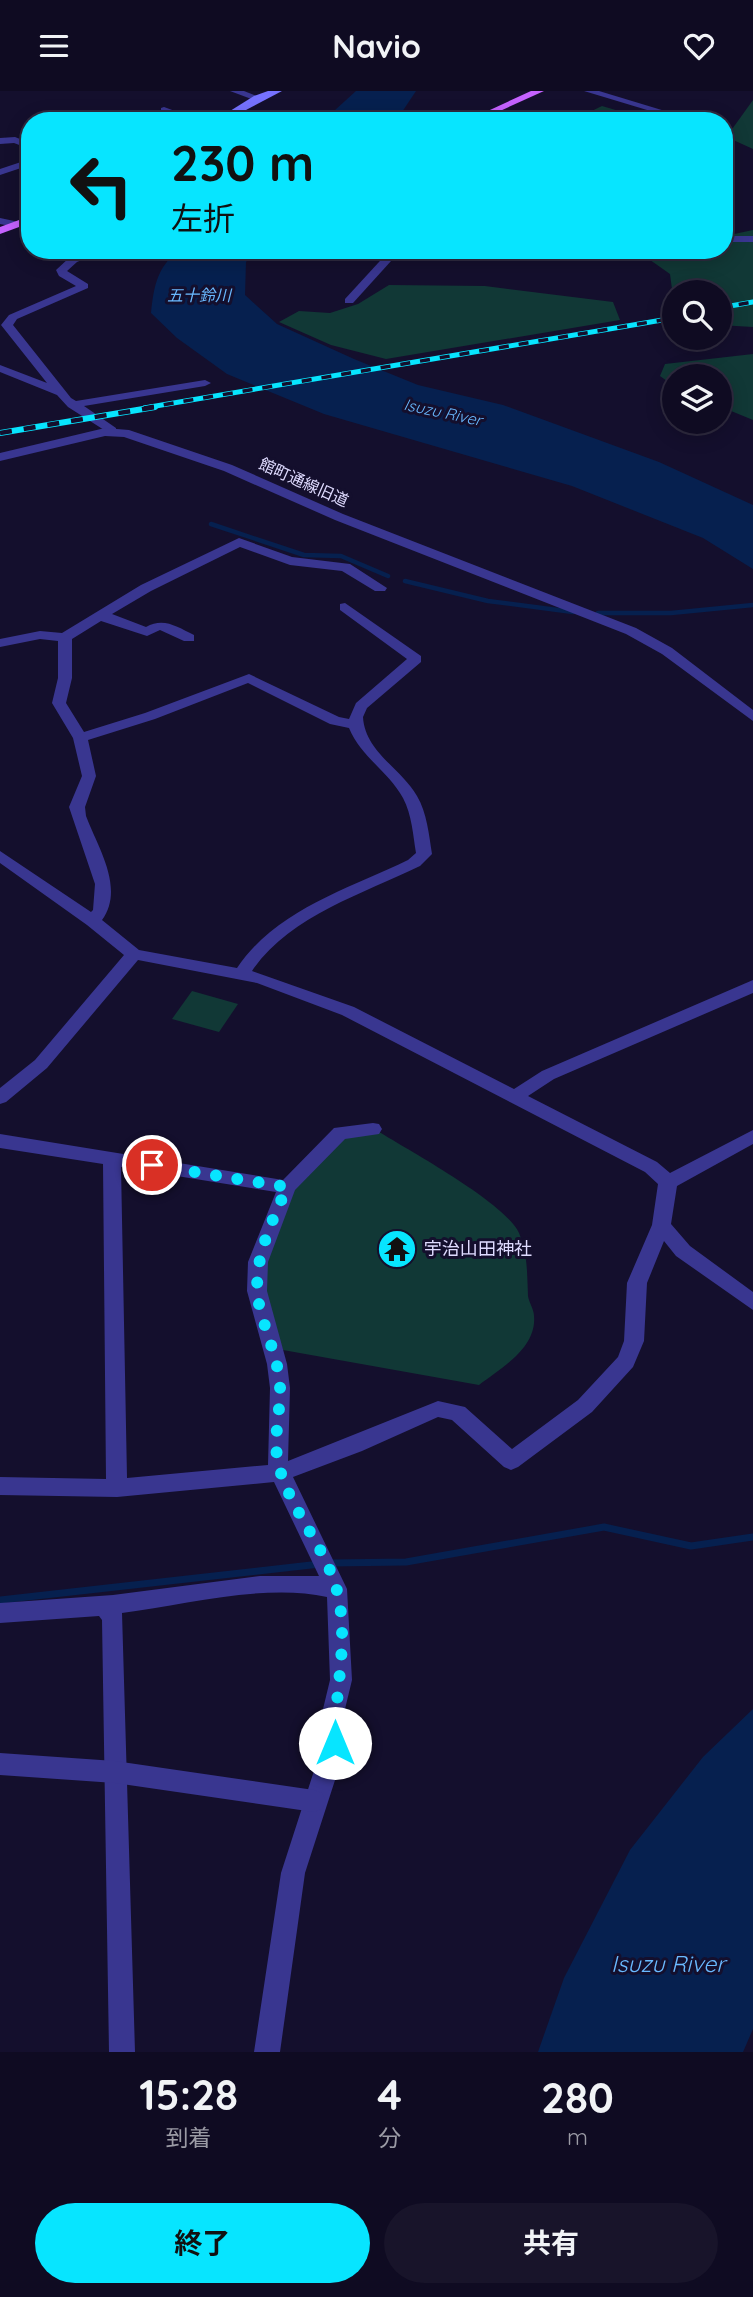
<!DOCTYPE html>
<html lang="ja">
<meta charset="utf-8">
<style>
:root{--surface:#0f0b22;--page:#18142a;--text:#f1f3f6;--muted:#9b9ba5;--line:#2f2b40;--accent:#07e5ff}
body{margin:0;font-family:Quicksand,"Noto Sans JP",sans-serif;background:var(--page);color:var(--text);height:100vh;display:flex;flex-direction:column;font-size:26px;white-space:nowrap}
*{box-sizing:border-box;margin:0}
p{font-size:23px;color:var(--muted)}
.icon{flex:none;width:38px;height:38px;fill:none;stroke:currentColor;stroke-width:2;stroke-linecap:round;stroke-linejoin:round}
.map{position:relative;height:1961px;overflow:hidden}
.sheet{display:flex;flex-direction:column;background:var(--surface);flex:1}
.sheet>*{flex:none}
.top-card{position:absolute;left:21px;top:21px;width:712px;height:147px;border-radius:28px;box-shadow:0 4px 18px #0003,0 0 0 2px var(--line);background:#07e5ff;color:#111;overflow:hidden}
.fabs{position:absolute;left:662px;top:189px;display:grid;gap:14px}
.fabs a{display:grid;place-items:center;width:70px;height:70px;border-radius:50%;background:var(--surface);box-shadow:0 4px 18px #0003,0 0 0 2px var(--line);font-size:35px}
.pin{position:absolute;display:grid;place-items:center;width:60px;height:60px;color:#fff;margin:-30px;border:4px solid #fff;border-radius:50%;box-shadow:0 2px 7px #0007}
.me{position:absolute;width:77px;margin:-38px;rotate:0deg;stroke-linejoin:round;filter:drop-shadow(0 0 5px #0008)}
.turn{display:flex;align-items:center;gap:24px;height:147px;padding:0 35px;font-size:32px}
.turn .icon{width:91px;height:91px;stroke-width:2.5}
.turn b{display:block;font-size:49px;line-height:60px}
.eta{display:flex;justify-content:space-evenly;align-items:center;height:119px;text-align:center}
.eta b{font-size:42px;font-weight:700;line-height:49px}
.button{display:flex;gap:14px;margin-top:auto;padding:14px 35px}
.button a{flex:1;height:80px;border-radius:42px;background:var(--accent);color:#111;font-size:28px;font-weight:700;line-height:80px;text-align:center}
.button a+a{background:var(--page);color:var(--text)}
header{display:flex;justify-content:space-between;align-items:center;height:91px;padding:0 35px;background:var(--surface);font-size:32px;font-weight:700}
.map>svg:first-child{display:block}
.green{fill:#113836}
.water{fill:#06204f}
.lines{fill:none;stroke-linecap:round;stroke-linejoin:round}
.stream-far1{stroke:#06204f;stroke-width:4.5}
.stream{stroke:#06204f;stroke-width:7}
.minor{fill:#393690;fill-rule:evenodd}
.tertiary{fill:#393690;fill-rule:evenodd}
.secondary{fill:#7672ff;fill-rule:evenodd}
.primary{fill:#c562ff;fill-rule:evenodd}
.rail-far1-casing{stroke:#07e5ff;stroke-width:5}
.rail-casing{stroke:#07e5ff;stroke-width:6}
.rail-far1{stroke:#140f2d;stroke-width:3.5;stroke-dasharray:10;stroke-linecap:butt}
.rail{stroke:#140f2d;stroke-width:4.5;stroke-dasharray:12;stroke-linecap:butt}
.route{stroke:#07e5ff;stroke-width:12;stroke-dasharray:0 21.6}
.labels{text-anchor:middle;stroke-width:6;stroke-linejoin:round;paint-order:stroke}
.far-water-label{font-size:16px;font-style:italic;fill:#69b9ff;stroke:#140f2d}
.far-street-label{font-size:16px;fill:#dfdbff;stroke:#140f2d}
.poi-label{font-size:18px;fill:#dfdbff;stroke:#140f2d;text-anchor:start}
.near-water-label{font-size:23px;font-style:italic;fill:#69b9ff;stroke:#140f2d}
</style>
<header><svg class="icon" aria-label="menu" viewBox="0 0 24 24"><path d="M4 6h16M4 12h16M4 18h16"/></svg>Navio<svg class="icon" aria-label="heart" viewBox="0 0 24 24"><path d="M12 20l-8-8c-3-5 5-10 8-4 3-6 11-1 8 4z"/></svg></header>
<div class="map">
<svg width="753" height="1961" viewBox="0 0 753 1961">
<rect width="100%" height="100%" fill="#140f2d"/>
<g class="green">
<polygon points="753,9 753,58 731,48 730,41"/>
<polygon points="602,15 653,30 571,30"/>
<polygon points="753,139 753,236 719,234 719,201 674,201 674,211 668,209 672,198 670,183 636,159 724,159 725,145"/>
<polygon points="389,194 485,195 613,211 620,229 386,268 331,254 279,231 299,220 330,222 358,213"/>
<polygon points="753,263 753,329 719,315 719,285 674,285 674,295 660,285 665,273"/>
<polygon points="192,900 238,913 219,941 172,928"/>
<path d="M376 1039C408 1059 506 1112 519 1142 528 1163 527 1183 528 1205 529 1212 534 1218 534 1225 537 1257 500 1278 479 1294L283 1259 268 1219 264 1178 290 1098 340 1049Z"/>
</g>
<g class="water">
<polygon points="356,0 416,0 396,30 323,30"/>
<path d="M178 159H256L246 171 245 204 277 233 354 268 418 294 503 314 659 371 753 414V478L703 447 572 395 324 323 227 283 177 247 151 222C154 194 157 178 178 159Z"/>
<polygon points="753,1618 753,1938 743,1961 538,1961 564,1887 630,1759 703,1666"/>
</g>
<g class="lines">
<g class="stream-far1">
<polyline points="211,433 304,464 341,465 388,485"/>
<polyline points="405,490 488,510 573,521"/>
<polyline points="598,522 671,522 753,514"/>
</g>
<g class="stream">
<polyline points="330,1472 406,1471 604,1436 691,1455 753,1446"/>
<polyline points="0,1509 320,1473"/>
</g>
<g class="minor">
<polygon points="230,0 244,0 262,7 257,10"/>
<polygon points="584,0 599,0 665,20 657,22"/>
<polygon points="164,16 197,28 198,30 185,30 161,21 161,17"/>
<polygon points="0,47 15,46 30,52 30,58 14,52 0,53"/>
<polygon points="30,68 30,74 0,84 0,78"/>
<polygon points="0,127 19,131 20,133 15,136 0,133"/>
<rect x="724" y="145" width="29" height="6"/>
<polygon points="90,159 105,159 77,171 67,180 88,193 88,197 17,228 13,234 71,307 76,310 205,289 211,292 205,295 84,315 116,337 116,343 112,344 68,316 57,304 0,281 0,274 47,292 1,234 9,224 76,195 59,185 56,179 69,167"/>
<polygon points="390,159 401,159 353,212 345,212 345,208"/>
<path d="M239 447 292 466 350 473 387 497 385 500H375L342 480 290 474 240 456 151 500 112 523 146 536C164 526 177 536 194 544V550H184L160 539 147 545 101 530 72 548V587L66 612 84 641 145 622 249 583 339 626 349 628 356 612 407 568 340 519V513L345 512 421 565V571L367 617 363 626C365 661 401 677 417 705 427 722 429 744 432 763L420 775C363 803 289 825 252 880L354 916 514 998 542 980 753 889V902L554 988 528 1005 657 1071 670 1082 753 1039V1053L677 1095 671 1133 690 1155 753 1201V1219L676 1165 664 1150 647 1192 644 1250 633 1276 592 1321 518 1376 511 1379 504 1376 452 1329 438 1326 362 1360 293 1386 347 1498 352 1589 345 1618 347 1652 305 1782 280 1961H254L281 1782 323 1652V1618L330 1589 327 1506C265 1492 185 1514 122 1522L135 1961H109L102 1529 99 1525 0 1532V1512L113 1504 260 1485H319L274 1391 117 1406 0 1404V1386L106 1388 103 1073 0 1057V1043L283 1089 334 1037 373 1032 379 1033 382 1038 379 1043 345 1048 295 1099 268 1171 267 1200 287 1273 290 1297 288 1370 438 1310 465 1316 512 1358 578 1309 618 1266 624 1250 627 1192 652 1134 658 1093 645 1081 342 924 257 892 138 869 47 977 6 1011 0 1013V997L35 969 124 864 87 834 0 772V760L91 821 93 819 95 793 69 716 82 685 73 647 52 612 58 587V550L40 548 0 556V548L40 540 62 542 141 494ZM248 592 330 633 349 637C361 666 389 681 403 707 412 724 413 744 416 762L408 769C348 798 276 819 237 877L139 859 102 829C125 797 98 757 86 725L85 716 96 685 88 649 155 628ZM121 1076 276 1101 248 1171 247 1200 267 1273 270 1297 268 1374 127 1387Z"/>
</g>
<g class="tertiary">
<polygon points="105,337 129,339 232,374 343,423 636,537 672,557 753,619 753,630 662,563 626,543 335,429 224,380 124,346 105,345 0,370 0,362"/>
<polygon points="0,1662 115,1670 314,1699 322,1702 326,1710 322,1718 314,1721 115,1692 0,1684"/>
</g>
<polygon class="secondary" points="268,0 282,0 225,30 214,30 254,5"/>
<g class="primary">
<polygon points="531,0 544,0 478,30 466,30"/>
<polygon points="30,125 30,132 0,143 0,136"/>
</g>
<g class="rail-far1-casing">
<g id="rail-far1">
<polyline points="719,217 753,211"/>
<polyline points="144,317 674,227"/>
</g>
</g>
<g class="rail-casing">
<polyline id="rail" points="0,342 155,316"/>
</g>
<use href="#rail-far1" class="rail-far1"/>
<use href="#rail" class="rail"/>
</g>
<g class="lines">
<path class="route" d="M152 1074 287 1096C271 1133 251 1172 259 1213 265 1241 278 1266 280 1295 281 1323 271 1351 280 1379 293 1423 328 1459 338 1504 349 1553 334 1603 335 1652"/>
</g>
<defs>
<g id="temple-disc" transform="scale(2.0125)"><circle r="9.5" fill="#07e5ff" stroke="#140f2d"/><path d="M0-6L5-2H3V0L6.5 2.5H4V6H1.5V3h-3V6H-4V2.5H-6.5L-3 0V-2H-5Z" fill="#111"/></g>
</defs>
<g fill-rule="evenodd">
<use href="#temple-disc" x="397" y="1158"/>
</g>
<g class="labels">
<g class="far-water-label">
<text x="199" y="210">五十鈴川</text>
<text transform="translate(443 321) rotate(12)" y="6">Isuzu River</text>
</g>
<g class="far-street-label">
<text transform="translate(304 391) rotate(24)" y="6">館町通線旧道</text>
</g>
<g class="poi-label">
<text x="424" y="1164">宇治山田神社</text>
</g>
<g class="near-water-label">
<text x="668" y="1881">Isuzu River</text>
</g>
</g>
</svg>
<div class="fabs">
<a><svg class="icon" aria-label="search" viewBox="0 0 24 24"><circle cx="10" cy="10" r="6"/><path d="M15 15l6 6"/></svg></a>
<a><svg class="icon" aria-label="layers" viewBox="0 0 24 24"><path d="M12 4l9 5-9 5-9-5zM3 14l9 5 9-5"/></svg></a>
</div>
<div class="pin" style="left:152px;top:1074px;background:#d93025"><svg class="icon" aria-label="arrive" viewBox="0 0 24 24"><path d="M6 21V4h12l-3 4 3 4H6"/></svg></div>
<svg class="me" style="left:335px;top:1652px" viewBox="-20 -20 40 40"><circle r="19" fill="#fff"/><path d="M0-13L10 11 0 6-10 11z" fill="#07e5ff"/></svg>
<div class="top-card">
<div class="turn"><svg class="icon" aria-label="left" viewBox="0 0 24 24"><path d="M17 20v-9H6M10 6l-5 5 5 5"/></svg><div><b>230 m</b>左折</div></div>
</div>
</div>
<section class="sheet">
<div class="eta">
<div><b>15:28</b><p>到着</p></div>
<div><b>4</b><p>分</p></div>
<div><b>280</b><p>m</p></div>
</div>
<div class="button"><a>終了</a><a>共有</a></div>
</section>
